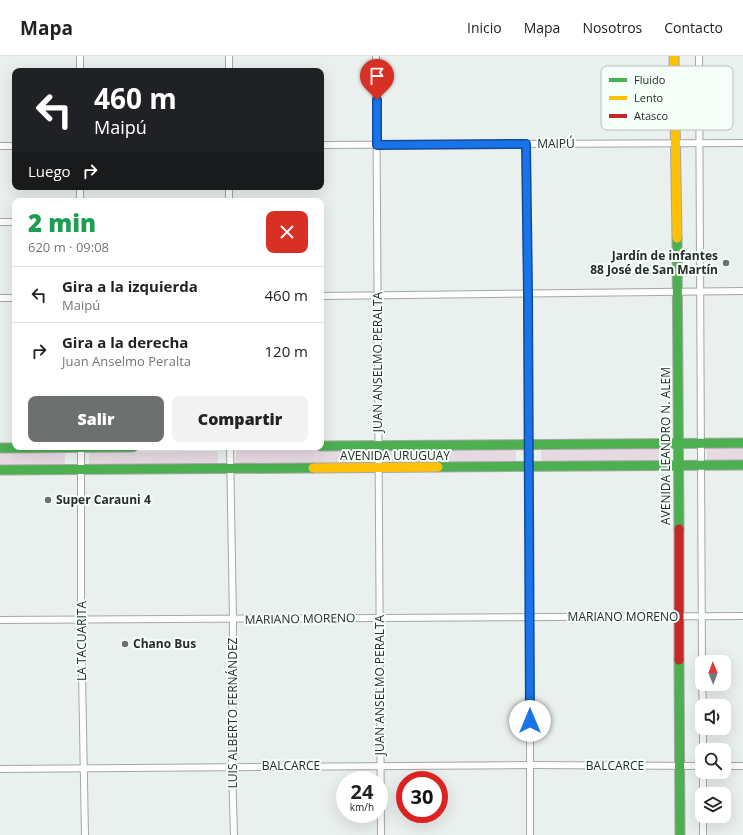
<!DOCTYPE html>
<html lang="es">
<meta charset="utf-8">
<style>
:root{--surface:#fff;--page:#f2f2f2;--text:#222;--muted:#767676;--line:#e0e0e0;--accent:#6c706e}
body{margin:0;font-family:"Open Sans",sans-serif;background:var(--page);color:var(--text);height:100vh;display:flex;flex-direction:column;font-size:15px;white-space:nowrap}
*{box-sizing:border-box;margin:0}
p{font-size:13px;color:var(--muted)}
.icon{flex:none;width:22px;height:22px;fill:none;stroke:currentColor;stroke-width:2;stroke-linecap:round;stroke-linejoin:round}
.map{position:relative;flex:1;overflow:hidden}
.details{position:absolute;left:12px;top:142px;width:312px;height:252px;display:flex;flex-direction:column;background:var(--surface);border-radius:8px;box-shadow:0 4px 16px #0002}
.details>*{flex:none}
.banner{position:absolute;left:12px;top:12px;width:312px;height:122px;border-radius:8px;box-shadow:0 4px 16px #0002;background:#202124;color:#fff;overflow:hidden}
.needle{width:26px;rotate:359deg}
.fabs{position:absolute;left:695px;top:599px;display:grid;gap:8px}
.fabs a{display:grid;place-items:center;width:36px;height:36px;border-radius:8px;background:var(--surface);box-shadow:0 4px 16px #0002;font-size:20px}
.speed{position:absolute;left:336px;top:715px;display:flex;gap:8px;font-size:20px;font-weight:700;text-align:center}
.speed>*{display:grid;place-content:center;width:52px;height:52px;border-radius:50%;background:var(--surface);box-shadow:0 4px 16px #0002;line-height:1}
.speed small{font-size:10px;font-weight:400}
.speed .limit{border:6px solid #d22;background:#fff;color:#111}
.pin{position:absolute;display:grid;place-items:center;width:34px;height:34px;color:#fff;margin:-41px -17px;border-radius:50% 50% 50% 0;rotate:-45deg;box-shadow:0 0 4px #0007}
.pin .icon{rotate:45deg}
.me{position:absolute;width:44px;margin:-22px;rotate:0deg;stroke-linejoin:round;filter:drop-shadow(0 0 3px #0008)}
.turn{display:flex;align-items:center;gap:14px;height:84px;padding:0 16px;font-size:18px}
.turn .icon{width:52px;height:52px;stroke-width:2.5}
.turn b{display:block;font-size:28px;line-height:34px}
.then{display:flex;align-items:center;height:38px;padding:0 16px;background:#0003;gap:8px;font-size:15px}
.round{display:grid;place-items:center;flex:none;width:42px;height:42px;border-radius:8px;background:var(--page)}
.overview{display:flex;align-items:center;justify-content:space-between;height:68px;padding:0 16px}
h1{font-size:24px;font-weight:800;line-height:30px;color:#1e9e55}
.action{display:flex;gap:8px;margin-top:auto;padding:8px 16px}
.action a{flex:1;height:46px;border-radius:8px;background:var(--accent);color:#fff;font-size:16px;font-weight:800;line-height:46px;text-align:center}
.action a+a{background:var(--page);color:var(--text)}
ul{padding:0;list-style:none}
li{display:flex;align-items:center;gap:12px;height:56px;padding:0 16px;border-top:1px solid var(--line)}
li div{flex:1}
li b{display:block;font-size:15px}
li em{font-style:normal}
header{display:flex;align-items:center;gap:24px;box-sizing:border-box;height:56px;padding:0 20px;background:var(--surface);border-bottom:1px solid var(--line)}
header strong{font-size:19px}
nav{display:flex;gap:22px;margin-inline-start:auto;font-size:14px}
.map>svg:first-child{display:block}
.green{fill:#e6d9e2}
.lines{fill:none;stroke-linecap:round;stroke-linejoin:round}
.street-casing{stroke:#a4a8a6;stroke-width:8}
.fast-casing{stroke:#a4a8a6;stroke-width:11}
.slow-casing{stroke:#a4a8a6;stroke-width:11}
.jam-casing{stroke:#a4a8a6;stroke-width:11}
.street{stroke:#fcfdfc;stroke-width:6}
.fast{stroke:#4caf50;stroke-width:9}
.slow{stroke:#ffc107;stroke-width:9}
.jam{stroke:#c62828;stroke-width:9}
.route-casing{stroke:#114b97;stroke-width:10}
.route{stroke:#1a73e8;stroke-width:7}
.poi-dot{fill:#6c706e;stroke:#f5fff9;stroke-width:1.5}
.labels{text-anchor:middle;stroke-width:4;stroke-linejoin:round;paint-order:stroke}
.street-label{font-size:12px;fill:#282b29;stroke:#f5fff9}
.poi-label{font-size:12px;font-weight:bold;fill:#282b29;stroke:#f5fff9;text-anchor:start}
.key{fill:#f5fff9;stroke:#b8bfbb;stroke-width:1}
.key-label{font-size:11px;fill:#282b29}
</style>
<header>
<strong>Mapa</strong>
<nav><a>Inicio</a><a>Mapa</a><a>Nosotros</a><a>Contacto</a></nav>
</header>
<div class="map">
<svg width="743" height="779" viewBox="0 0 743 779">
<rect width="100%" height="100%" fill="#eaf0ed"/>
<g class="green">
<polygon points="668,391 670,393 670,402 668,404 544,406 541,404 541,394 544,392"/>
<polygon points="743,391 743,405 710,406 707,404 707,394 709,392"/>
<polygon points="363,392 365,395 365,404 363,406 239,408 236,406 236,396 238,393"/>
<polygon points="513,393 516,396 516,405 514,406 389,408 386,407 387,396 389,394"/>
<polygon points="63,395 65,398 65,407 63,408 0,409 0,396"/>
<polygon points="216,395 218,397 218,406 216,408 92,410 89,408 89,398 91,396"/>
</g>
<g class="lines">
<g class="street-casing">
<g id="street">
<polyline points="80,0 80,15"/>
<polyline points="229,0 229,15"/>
<polyline points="376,0 381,779"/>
<polyline points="699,0 702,606"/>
<polyline points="526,88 530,562 530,779"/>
<polyline points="321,89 743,87"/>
<polyline points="0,90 15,90"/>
<polyline points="80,131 80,145"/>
<polyline points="229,131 229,145"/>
<polyline points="0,166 15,166"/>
<polyline points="321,240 743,235"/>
<polyline points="0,242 15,242"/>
<polyline points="81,391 81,564 85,779"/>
<polyline points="230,391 233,563 232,711 234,779"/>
<polyline points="0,564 743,560"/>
<polyline points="702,628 703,650"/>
<polyline points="703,672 703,694"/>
<polyline points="724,710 743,710"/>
<polyline points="0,713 530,709 702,710"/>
<polyline points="703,716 703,738"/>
<polyline points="703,760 703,779"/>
</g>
</g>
<g class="fast-casing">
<g id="fast">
<polyline points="677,182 679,473"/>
<polyline points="321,390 743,387"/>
<polyline points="0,392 133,391"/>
<polyline points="438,411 743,409"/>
<polyline points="0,414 313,412"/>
<polyline points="679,604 680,779"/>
</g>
</g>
<g class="slow-casing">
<g id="slow">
<polyline points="674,0 677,182"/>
<polyline points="313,412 438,411"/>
</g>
</g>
<g class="jam-casing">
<polyline id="jam" points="679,473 679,604"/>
</g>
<use href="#street" class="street"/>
<use href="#fast" class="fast"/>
<use href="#slow" class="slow"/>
<use href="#jam" class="jam"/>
</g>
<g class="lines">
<g class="route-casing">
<polyline id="route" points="377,44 377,89 526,88 528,237 530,665"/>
</g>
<use href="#route" class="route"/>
</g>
<g class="poi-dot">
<circle cx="726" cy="207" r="4"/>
<circle cx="48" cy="444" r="4"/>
<circle cx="125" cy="588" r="4"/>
</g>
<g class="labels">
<g class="street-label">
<text x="556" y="92">MAIPÚ</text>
<text transform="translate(378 306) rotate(-90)" y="4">JUAN ANSELMO PERALTA</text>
<text transform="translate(666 390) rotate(-90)" y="4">AVENIDA LEANDRO N. ALEM</text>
<text x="395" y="404">AVENIDA URUGUAY</text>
<text x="623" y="565">MARIANO MORENO</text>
<text transform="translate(300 563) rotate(-1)" y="4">MARIANO MORENO</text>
<text transform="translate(82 585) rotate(-90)" y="4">LA TACUARITA</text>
<text transform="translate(380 629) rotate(-90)" y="4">JUAN ANSELMO PERALTA</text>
<text transform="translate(233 657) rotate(-90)" y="4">LUIS ALBERTO FERNÁNDEZ</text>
<text x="291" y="714">BALCARCE</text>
<text x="615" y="714">BALCARCE</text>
</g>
<g class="poi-label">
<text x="718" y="204" text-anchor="end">Jardín de infantes<tspan x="718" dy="14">88 José de San Martín</tspan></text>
<text x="56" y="448">Super Carauni 4</text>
<text x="133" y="592">Chano Bus</text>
</g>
</g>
<rect x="601" y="10" width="132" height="64" rx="6" class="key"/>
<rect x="609" y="22" width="18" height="4" fill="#4caf50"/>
<rect x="609" y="40" width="18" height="4" fill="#ffc107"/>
<rect x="609" y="58" width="18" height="4" fill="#c62828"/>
<g class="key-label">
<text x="634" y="28">Fluido</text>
<text x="634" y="46">Lento</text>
<text x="634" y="64">Atasco</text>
</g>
</svg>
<div class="fabs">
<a><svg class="needle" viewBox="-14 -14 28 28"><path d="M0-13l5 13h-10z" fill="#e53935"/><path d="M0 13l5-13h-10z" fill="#767676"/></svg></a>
<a><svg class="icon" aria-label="sound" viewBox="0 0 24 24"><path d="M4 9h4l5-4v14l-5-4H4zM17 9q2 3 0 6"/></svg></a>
<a><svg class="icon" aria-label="search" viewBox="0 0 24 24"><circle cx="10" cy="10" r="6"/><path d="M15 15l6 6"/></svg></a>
<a><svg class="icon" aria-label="layers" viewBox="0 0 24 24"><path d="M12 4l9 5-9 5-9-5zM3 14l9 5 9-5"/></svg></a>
</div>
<div class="speed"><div>24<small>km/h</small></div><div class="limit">30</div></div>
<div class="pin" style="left:377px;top:44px;background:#d93025"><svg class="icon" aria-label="arrive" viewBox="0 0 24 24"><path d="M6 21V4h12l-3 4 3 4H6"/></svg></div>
<svg class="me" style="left:530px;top:665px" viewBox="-20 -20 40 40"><circle r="19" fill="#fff"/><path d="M0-13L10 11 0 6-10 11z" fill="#1a73e8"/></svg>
<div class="banner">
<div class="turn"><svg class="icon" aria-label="left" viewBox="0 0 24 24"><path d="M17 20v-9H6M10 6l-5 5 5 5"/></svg><div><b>460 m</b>Maipú</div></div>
<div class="then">Luego<svg class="icon" aria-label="right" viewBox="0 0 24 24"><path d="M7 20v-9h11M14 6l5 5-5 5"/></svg></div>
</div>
<section class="details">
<div class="overview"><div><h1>2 min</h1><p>620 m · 09:08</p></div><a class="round" style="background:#d93025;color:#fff"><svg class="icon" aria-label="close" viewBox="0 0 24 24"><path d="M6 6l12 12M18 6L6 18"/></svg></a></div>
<ul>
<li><svg class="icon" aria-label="left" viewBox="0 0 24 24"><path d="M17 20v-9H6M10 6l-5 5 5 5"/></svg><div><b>Gira a la izquierda</b><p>Maipú</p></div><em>460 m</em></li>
<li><svg class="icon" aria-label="right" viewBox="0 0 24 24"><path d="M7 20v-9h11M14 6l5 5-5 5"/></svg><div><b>Gira a la derecha</b><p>Juan Anselmo Peralta</p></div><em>120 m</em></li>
</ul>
<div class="action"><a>Salir</a><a>Compartir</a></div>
</section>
</div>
